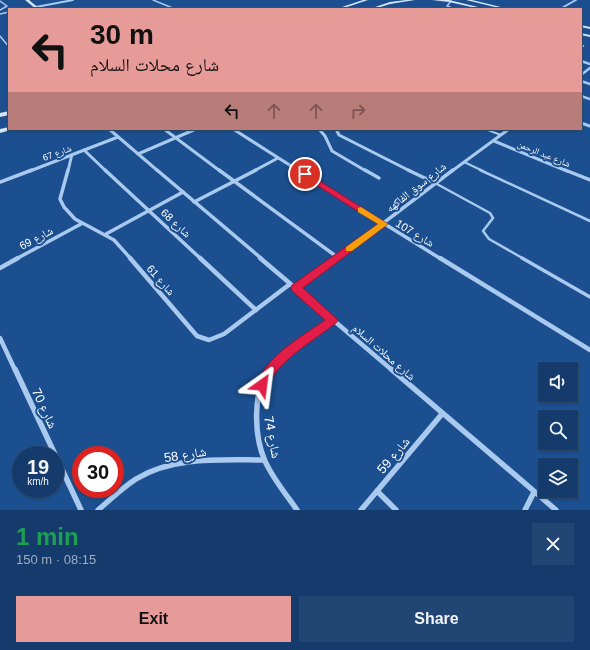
<!DOCTYPE html>
<meta charset="utf-8">
<style>
:root{--surface:#143b6b;--page:#214673;--text:#f1f3f6;--muted:#9dadc1;--line:#33557e;--accent:#e69b98}
body{margin:0;font-family:Helvetica,"Noto Naskh Arabic",sans-serif;background:var(--page);color:var(--text);height:100vh;display:flex;flex-direction:column;font-size:15px;white-space:nowrap}
*{box-sizing:border-box;margin:0}
p{font-size:13px;color:var(--muted)}
.icon{flex:none;width:22px;height:22px;fill:none;stroke:currentColor;stroke-width:2;stroke-linecap:round;stroke-linejoin:round}
.map{position:relative;height:510px;overflow:hidden}
.drawer{display:flex;flex-direction:column;background:var(--surface);flex:1}
.drawer>*{flex:none}
.hud{position:absolute;left:8px;top:8px;width:574px;height:122px;border-radius:0px;box-shadow:0 1px 3px #0004,0 0 0 1px var(--line);background:#e69b98;color:#111;overflow:hidden}
.controls{position:absolute;left:538px;top:362px;display:grid;gap:8px}
.controls a{display:grid;place-items:center;width:40px;height:40px;border-radius:0px;background:var(--surface);box-shadow:0 1px 3px #0004,0 0 0 1px var(--line);font-size:20px}
.speed{position:absolute;left:12px;top:446px;display:flex;gap:8px;font-size:20px;font-weight:700;text-align:center}
.speed>*{display:grid;place-content:center;width:52px;height:52px;border-radius:50%;background:var(--surface);box-shadow:0 1px 3px #0004,0 0 0 1px var(--line);line-height:1}
.speed small{font-size:10px;font-weight:400}
.speed .limit{border:6px solid #d22;background:#fff;color:#111}
.pin{position:absolute;display:grid;place-items:center;width:34px;height:34px;color:#fff;margin:-17px;border:2px solid #fff;border-radius:50%;box-shadow:0 1px 4px #0007}
.me{position:absolute;width:44px;margin:-22px;rotate:31deg;stroke-linejoin:round;filter:drop-shadow(0 0 3px #0008)}
.turn{display:flex;align-items:center;gap:14px;height:84px;padding:0 16px;font-size:18px}
.turn .icon{width:52px;height:52px;stroke-width:2.5}
.turn b{display:block;font-size:28px;line-height:34px}
.lanes{display:flex;align-items:center;height:38px;padding:0 16px;background:#0003;justify-content:center;gap:20px;direction:ltr}
.lanes .off{opacity:.35}
.round{display:grid;place-items:center;flex:none;width:42px;height:42px;border-radius:0px;background:var(--page)}
.headline{display:flex;align-items:center;justify-content:space-between;height:68px;padding:0 16px}
h1{font-size:24px;font-weight:700;line-height:30px;color:#1e9e55}
.button{display:flex;gap:8px;margin-top:auto;padding:8px 16px}
.button a{flex:1;height:46px;border-radius:0px;background:var(--accent);color:#111;font-size:16px;font-weight:700;line-height:46px;text-align:center}
.button a+a{background:var(--page);color:var(--text)}
.map>svg:first-child{display:block}
.lines{fill:none;stroke-linecap:round;stroke-linejoin:round}
.lane-far3{stroke:#a9c9ee;stroke-width:1.5}
.lane-far2{stroke:#a9c9ee;stroke-width:2}
.lane-far1{stroke:#a9c9ee;stroke-width:2.5}
.lane{stroke:#a9c9ee;stroke-width:3.5}
.street-far5{stroke:#a9c9ee;stroke-width:2}
.street-far4{stroke:#a9c9ee;stroke-width:2.5}
.street-far3{stroke:#a9c9ee;stroke-width:3}
.street-far2{stroke:#a9c9ee;stroke-width:3.5}
.street-far1{stroke:#a9c9ee;stroke-width:4.5}
.street{stroke:#a9c9ee;stroke-width:5.5}
.secondary{fill:#d6e6fa;fill-rule:evenodd}
.route{fill:#e11d48;stroke:#92132f}
.slow{fill:#f59e0b}
.labels{text-anchor:middle;stroke-width:4;stroke-linejoin:round;paint-order:stroke}
.far-street-label{font-size:9px;fill:#fff;stroke:#1b4f8f}
.street-label{font-size:11px;fill:#fff;stroke:#1b4f8f}
.near-street-label{font-size:13px;fill:#fff;stroke:#1b4f8f}
</style>
<div class="map">
<svg width="590" height="510" viewBox="0 0 590 510">
<rect width="100%" height="100%" fill="#1b4f8f"/>
<g class="lines">
<g class="lane-far3">
<polyline points="153,0 175,9"/>
<polyline points="0,1 7,6 0,10"/>
<polyline points="451,1 447,6 455,9"/>
<polyline points="27,9 36,7"/>
<polyline points="469,9 477,8"/>
<polyline points="0,14 9,12"/>
<polyline points="0,36 9,47"/>
</g>
<g class="lane-far2">
<polyline points="485,129 501,135"/>
<polyline points="464,162 483,171"/>
</g>
<g class="lane-far1">
<polyline points="480,170 590,221"/>
<polyline points="435,183 490,213 493,218 483,231 489,239 524,259"/>
</g>
<polyline class="lane" points="522,258 590,297"/>
<g class="street-far5">
<polyline points="36,7 73,0"/>
<polyline points="474,9 477,8"/>
<polyline points="560,9 576,0"/>
</g>
<g class="street-far4">
<polyline points="581,45 583,46"/>
<polyline points="581,61 590,64"/>
<polyline points="581,75 590,68"/>
<polyline points="581,81 590,84"/>
<polyline points="581,96 590,99"/>
</g>
<g class="street-far3">
<polyline points="581,123 590,126"/>
<polyline points="109,129 158,171"/>
<polyline points="164,129 220,171"/>
<polyline points="233,129 299,171"/>
<polyline points="319,129 325,136 332,151 366,171"/>
<polyline points="336,129 339,135 410,171"/>
<polyline points="494,141 567,171"/>
<polyline points="84,150 106,171"/>
<polyline points="138,154 196,129"/>
<polyline points="30,171 118,137"/>
<polyline points="68,171 72,154"/>
<polyline points="254,171 278,158"/>
<polyline points="452,171 509,129"/>
</g>
<g class="street-far2">
<polyline points="68,170 60,199 64,207 75,219 114,240 131,259"/>
<polyline points="105,170 201,259"/>
<polyline points="157,170 262,259"/>
<polyline points="219,170 337,257"/>
<polyline points="298,170 441,259"/>
<polyline points="365,170 379,178"/>
<polyline points="408,170 435,183"/>
<polyline points="565,170 590,180"/>
<polyline points="0,182 32,170"/>
<polyline points="194,202 256,170"/>
<polyline points="106,234 183,192"/>
<polyline points="16,259 81,224"/>
<polyline points="336,259 453,170"/>
</g>
<g class="street-far1">
<polyline points="130,258 197,336 209,340 224,334 290,284"/>
<polyline points="200,258 256,310"/>
<polyline points="260,258 392,370"/>
<polyline points="440,258 590,350"/>
<polyline points="0,268 18,258"/>
<polyline points="296,288 337,258"/>
<polyline points="0,338 15,370"/>
<polyline points="269,370 288,352 332,320"/>
</g>
<g class="street">
<polyline points="15,369 81,510"/>
<path d="M270 369C252 391 254 436 265 461 273 479 286 494 297 510"/>
<polyline points="391,369 556,510"/>
<polyline points="377,491 396,510"/>
<path d="M98 510C110 500 122 488 136 479 173 456 222 460 264 460"/>
<polyline points="361,510 442,414"/>
<polyline points="525,510 534,492"/>
</g>
<g class="secondary">
<polygon points="25,0 29,0 40,9 36,9"/>
<polygon points="363,0 368,0 341,9 336,9"/>
<polygon points="406,0 415,0 390,4 374,9 369,9 390,2"/>
<polygon points="432,0 449,0 478,7 476,8 449,2"/>
<polygon points="466,0 472,0 509,9 503,9"/>
<polygon points="581,25 590,27 590,29 581,27"/>
<polygon points="581,33 590,35 590,37 581,35"/>
<polygon points="9,111 9,115 0,117 0,113"/>
<polygon points="9,127 9,129 12,129 11,130 0,133 0,129"/>
</g>
</g>
<path class="route" d="M302 173H307L388 224 303 288 338 320 336 323C312 342 278 360 266 389L262 390 258 389 256 385C267 355 300 338 325 320L292 291 291 288 292 285 378 224 302 176Z"/>
<polygon class="slow" points="361,207 388,224 352,251 346,251 346,247 378,224 358,212 358,208"/>
<g class="labels">
<g class="far-street-label">
<text transform="translate(57 153) rotate(-20)" y="3">شارع 67</text>
<text transform="translate(544 154) rotate(22)" y="3">شارع عبد الرحمن</text>
</g>
<g class="street-label">
<text transform="translate(416 187) rotate(-38)" y="4">شارع سوق الفاكهه</text>
<text transform="translate(176 223) rotate(43)" y="4">شارع 68</text>
<text transform="translate(415 233) rotate(31)" y="4">شارع 107</text>
<text transform="translate(36 238) rotate(-28)" y="4">شارع 69</text>
<text transform="translate(161 280) rotate(49)" y="4">شارع 61</text>
<text transform="translate(384 352) rotate(41)" y="4">شارع محلات السلام</text>
</g>
<g class="near-street-label">
<text transform="translate(45 408) rotate(65)" y="5">شارع 70</text>
<text transform="translate(273 437) rotate(79)" y="5">شارع 74</text>
<text transform="translate(185 454) rotate(-9)" y="5">شارع 58</text>
<text transform="translate(393 455) rotate(-50)" y="5">شارع 59</text>
</g>
</g>
</svg>
<div class="controls">
<a><svg class="icon" aria-label="sound" viewBox="0 0 24 24"><path d="M4 9h4l5-4v14l-5-4H4zM17 9q2 3 0 6"/></svg></a>
<a><svg class="icon" aria-label="search" viewBox="0 0 24 24"><circle cx="10" cy="10" r="6"/><path d="M15 15l6 6"/></svg></a>
<a><svg class="icon" aria-label="layers" viewBox="0 0 24 24"><path d="M12 4l9 5-9 5-9-5zM3 14l9 5 9-5"/></svg></a>
</div>
<div class="speed"><div>19<small>km/h</small></div><div class="limit">30</div></div>
<div class="pin" style="left:305px;top:174px;background:#d93025"><svg class="icon" aria-label="arrive" viewBox="0 0 24 24"><path d="M6 21V4h12l-3 4 3 4H6"/></svg></div>
<svg class="me" style="left:262px;top:385px" viewBox="-20 -20 40 40"><path d="M0-17L14 15 0 8-14 15z" fill="#e11d48" stroke="#fff" stroke-width="4"/></svg>
<div class="hud">
<div class="turn"><svg class="icon" aria-label="left" viewBox="0 0 24 24"><path d="M17 20v-9H6M10 6l-5 5 5 5"/></svg><div><b>30 m</b>شارع محلات السلام</div></div>
<div class="lanes"><svg class="icon" aria-label="left" viewBox="0 0 24 24"><path d="M17 20v-9H6M10 6l-5 5 5 5"/></svg><svg class="icon off" aria-label="ahead" viewBox="0 0 24 24"><path d="M12 20V5M6 11l6-6 6 6"/></svg><svg class="icon off" aria-label="ahead" viewBox="0 0 24 24"><path d="M12 20V5M6 11l6-6 6 6"/></svg><svg class="icon off" aria-label="right" viewBox="0 0 24 24"><path d="M7 20v-9h11M14 6l5 5-5 5"/></svg></div>
</div>
</div>
<section class="drawer">
<div class="headline"><div><h1>1 min</h1><p>150 m · 08:15</p></div><a class="round"><svg class="icon" aria-label="close" viewBox="0 0 24 24"><path d="M6 6l12 12M18 6L6 18"/></svg></a></div>
<div class="button"><a>Exit</a><a>Share</a></div>
</section>
